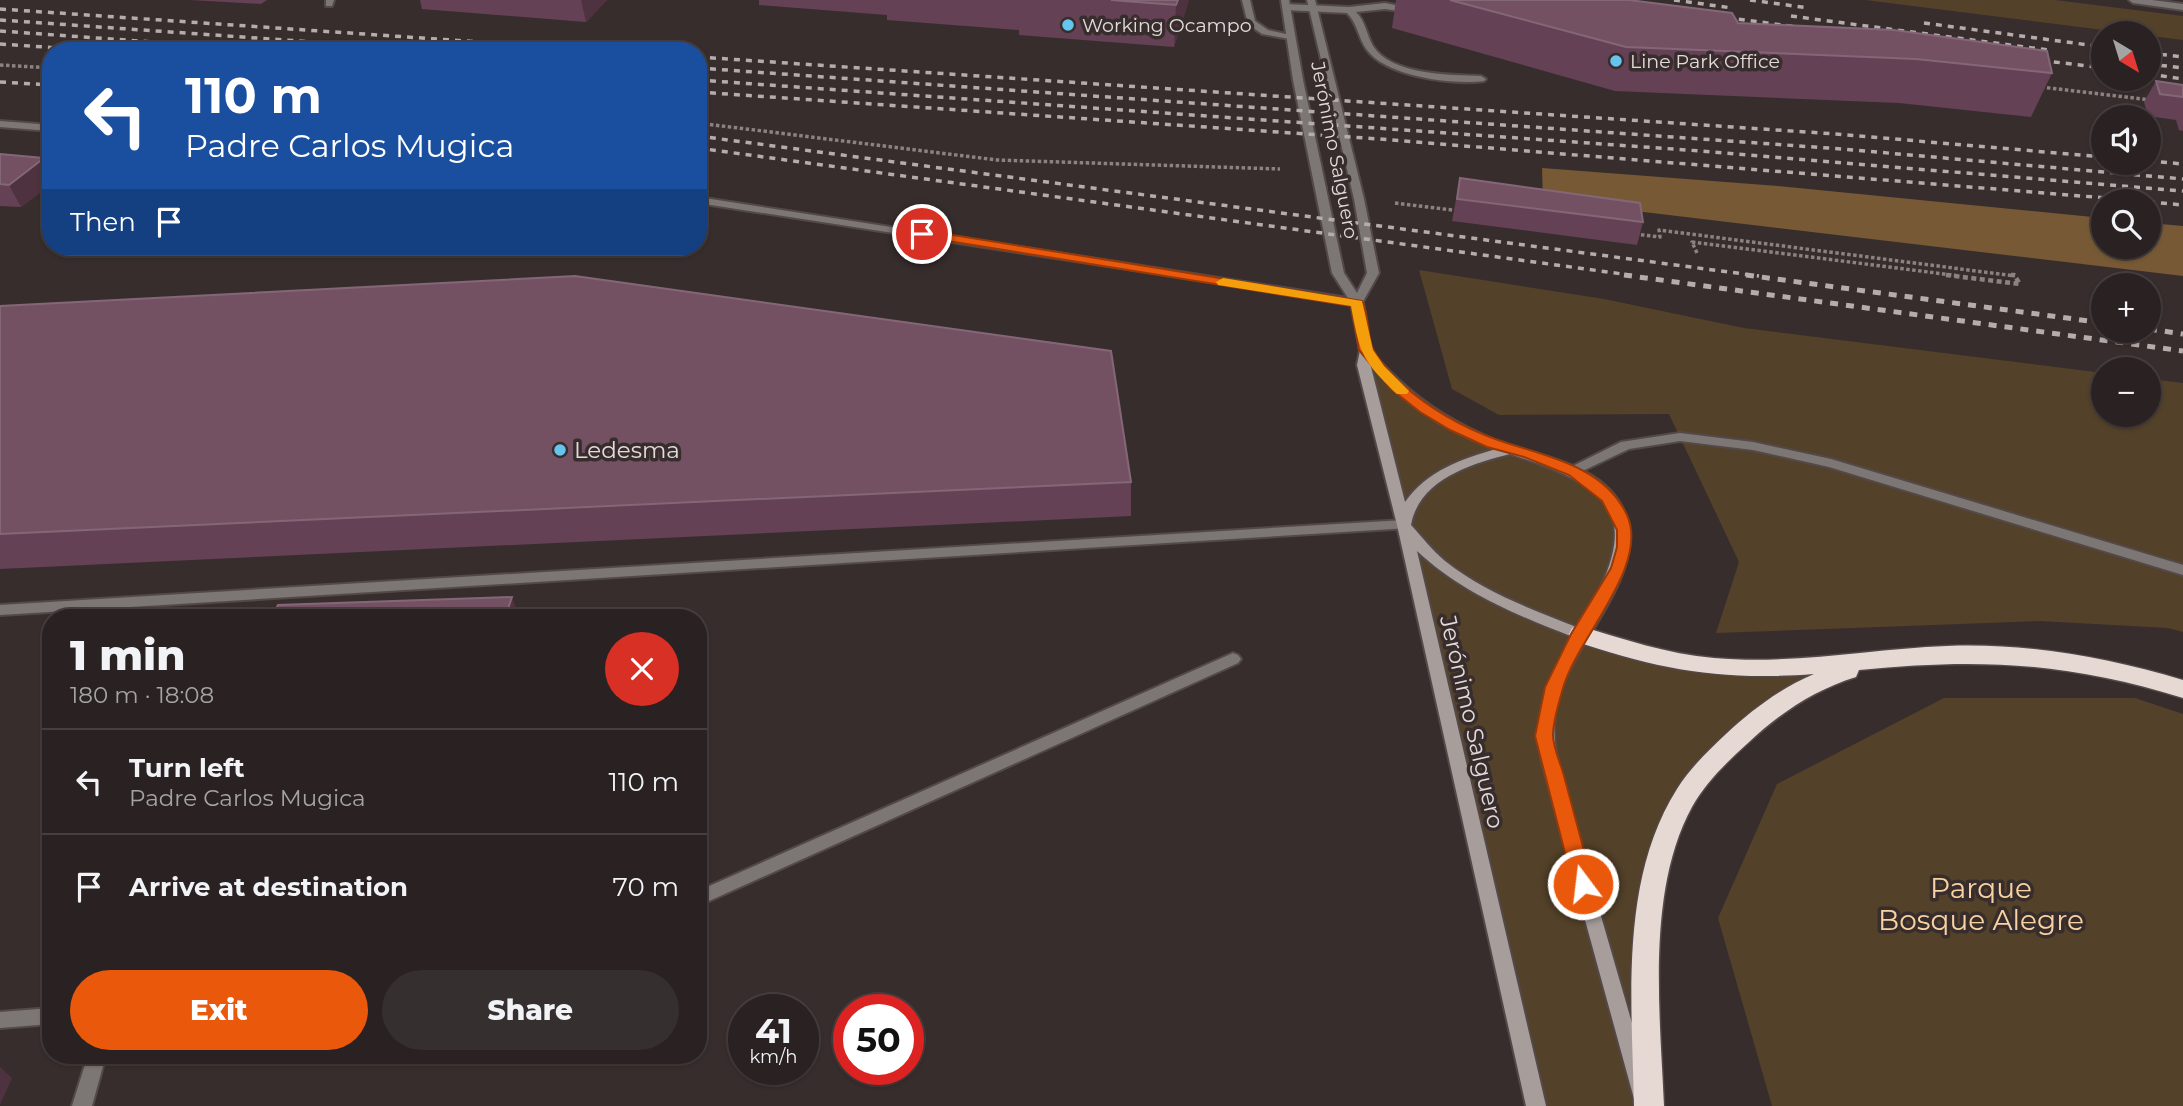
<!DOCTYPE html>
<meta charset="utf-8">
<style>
:root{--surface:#2a2222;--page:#362f2f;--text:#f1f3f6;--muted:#a5a4a5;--line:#463f40;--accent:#ea580c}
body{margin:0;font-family:Montserrat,sans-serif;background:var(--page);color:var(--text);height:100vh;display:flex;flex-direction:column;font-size:26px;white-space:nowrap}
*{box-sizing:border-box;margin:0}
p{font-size:23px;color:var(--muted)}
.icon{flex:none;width:38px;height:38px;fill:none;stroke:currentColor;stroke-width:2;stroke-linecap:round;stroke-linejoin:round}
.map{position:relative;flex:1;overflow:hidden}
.panel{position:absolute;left:42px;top:609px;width:665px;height:455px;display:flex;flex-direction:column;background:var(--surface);border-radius:28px;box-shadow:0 2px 5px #0004,0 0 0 2px var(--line)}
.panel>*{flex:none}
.guide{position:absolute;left:42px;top:42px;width:665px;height:214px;border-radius:28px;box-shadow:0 2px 5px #0004,0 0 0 2px var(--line);background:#1a4fa0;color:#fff;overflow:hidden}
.needle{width:46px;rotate:142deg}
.fabs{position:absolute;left:2091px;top:21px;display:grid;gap:14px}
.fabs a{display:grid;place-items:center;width:70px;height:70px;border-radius:50%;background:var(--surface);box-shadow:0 2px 5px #0004,0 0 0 2px var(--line);font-size:35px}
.speed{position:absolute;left:728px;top:994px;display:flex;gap:14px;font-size:35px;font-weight:700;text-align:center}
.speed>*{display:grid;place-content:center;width:91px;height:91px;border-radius:50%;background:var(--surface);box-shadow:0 2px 5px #0004,0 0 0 2px var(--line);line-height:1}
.speed small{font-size:18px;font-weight:400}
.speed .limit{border:10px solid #d22;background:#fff;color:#111}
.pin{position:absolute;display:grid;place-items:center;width:60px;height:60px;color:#fff;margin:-30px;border:4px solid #fff;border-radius:50%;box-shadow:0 2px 7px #0007}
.me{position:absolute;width:77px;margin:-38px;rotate:345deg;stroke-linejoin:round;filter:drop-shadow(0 0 5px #0008)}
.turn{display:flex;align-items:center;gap:24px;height:147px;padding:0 28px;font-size:32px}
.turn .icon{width:91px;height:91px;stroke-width:2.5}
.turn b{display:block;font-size:49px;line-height:60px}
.then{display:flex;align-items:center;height:66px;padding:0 28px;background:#0003;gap:14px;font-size:26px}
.round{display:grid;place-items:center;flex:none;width:74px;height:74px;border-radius:37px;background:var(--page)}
.headline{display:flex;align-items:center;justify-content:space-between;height:119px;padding:0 28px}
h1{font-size:42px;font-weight:800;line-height:52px}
.button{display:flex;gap:14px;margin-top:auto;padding:14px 28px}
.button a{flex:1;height:80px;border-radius:42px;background:var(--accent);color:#fff;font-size:28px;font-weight:800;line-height:80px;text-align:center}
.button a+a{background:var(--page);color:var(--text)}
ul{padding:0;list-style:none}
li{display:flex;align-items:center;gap:21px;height:105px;padding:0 28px;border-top:2px solid var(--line)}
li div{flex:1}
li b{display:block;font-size:26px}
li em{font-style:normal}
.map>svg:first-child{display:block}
.green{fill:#544129}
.forest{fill:#775a35}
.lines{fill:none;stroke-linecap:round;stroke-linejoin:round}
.service-casing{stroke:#534949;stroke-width:4}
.minor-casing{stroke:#534949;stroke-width:4}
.tertiary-casing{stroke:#534949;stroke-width:4}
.secondary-casing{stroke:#534949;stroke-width:4}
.motorway-casing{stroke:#534949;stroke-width:3}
.path-far1{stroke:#8b8282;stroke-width:3.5;stroke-dasharray:3.5 2.5;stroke-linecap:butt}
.path{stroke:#8b8282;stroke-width:4.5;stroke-dasharray:5 3.5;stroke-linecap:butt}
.service{fill:#7c7774;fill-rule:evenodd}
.minor{fill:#7c7774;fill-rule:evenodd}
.tertiary{fill:#7c7774;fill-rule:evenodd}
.secondary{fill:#a79e9b;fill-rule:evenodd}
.motorway{fill:#e6d9d3;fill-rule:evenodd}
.rail-far1{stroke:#b5acac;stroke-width:3.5;stroke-dasharray:6 6;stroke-linecap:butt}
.rail{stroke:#b5acac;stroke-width:5;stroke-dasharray:8 8;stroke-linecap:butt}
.wall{fill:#654155}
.shaded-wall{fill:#4e323f}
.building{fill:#735163;stroke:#846776;stroke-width:2}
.route{fill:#ea580c;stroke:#983908;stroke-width:2}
.slow{fill:#f59e0b}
.poi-dot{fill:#65c5ef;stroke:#382d2d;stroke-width:2.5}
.labels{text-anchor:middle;stroke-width:7;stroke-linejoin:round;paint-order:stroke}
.far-poi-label{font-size:19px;fill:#e3dbdb;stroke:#382d2d;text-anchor:start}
.far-street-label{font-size:19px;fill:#e3dbdb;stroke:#382d2d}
.poi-label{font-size:23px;fill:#e3dbdb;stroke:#382d2d;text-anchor:start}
.street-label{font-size:23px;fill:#e3dbdb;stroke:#382d2d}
.near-park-label{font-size:28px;fill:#f8d2a1;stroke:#382d2d}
</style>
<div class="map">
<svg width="2183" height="1106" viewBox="0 0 2183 1106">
<rect width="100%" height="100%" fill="#382d2d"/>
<g class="green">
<polygon points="1865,0 2055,0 2183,16 2183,40"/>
<polygon points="1419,270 1604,299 1744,328 2103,373 2104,415 2149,415 2149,379 2183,383 2183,632 2168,628 2040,621 1716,633 1739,562 1669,414 1499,415 1452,389"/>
<polygon points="1366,350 1379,369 1456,427 1529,453 1608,498 1625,547 1580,634 1621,649 1841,672 1800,690 1700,778 1655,880 1649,1106 1536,1106"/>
<polygon points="1944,698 2135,698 2183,714 2183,1106 1772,1106 1718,918 1777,784"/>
</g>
<polygon class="forest" points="1542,168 1778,186 2103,218 2104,247 2149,247 2149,223 2183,226 2183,276 1543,200"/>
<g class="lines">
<g class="service-casing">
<g id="service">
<polygon points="1242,0 1250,0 1255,21 1268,30 1295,36 1295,40 1262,34 1248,24"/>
<path d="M1385 3 1418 10 1414 13 1385 9 1356 12C1366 22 1366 34 1373 46 1391 75 1450 75 1481 76L1486 79 1484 81C1453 85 1387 77 1367 50 1358 38 1358 24 1347 13L1286 10 1282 7 1286 4 1349 7Z"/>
<polygon points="1680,433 1753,442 1831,459 2183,565 2183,575 1829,467 1753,450 1680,441 1629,449 1574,475 1567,471 1569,468 1621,442"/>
<polygon points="1404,520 1409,522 1411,525 1409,528 0,615 0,605"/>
<polygon points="1233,653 1238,655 1241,659 1238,663 698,906 698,891"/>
<polygon points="51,1008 51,1024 0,1028 0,1012"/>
<polygon points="88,1055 106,1055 92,1106 72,1106"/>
</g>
</g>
<g class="minor-casing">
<g id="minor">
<polygon points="326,0 334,0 332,6 326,6"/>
<polygon points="2129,0 2152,0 2183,4 2183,10 2133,3"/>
</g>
</g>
<g class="tertiary-casing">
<g id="tertiary">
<polygon points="1281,0 1289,0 1303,80 1344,273 1357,293 1367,273 1354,199 1307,0 1315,0 1364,199 1379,273 1361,305 698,203 698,197 1348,298 1332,273 1293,80"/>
<polygon points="0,121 51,125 51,131 0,127"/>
</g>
</g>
<g class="secondary-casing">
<path id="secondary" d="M1357 300 1363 303C1366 317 1366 337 1372 350 1378 362 1391 373 1401 382 1428 407 1461 426 1495 440 1538 457 1606 463 1625 514 1648 578 1570 643 1557 704 1551 729 1556 754 1561 778L1656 1106H1636L1541 759C1535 706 1547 681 1573 637 1517 615 1462 593 1417 551L1546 1106H1526L1397 525 1357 365 1360 350 1351 303ZM1370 363C1401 404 1448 432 1496 449 1461 459 1427 471 1405 502ZM1510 454C1627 491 1640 522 1579 628 1533 610 1484 592 1445 561 1432 550 1422 537 1411 525 1419 480 1470 464 1510 454Z"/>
</g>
<g class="motorway-casing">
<path id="motorway" d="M1580 626C1624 639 1667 654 1714 658 1792 665 1870 649 1947 646 2028 643 2106 657 2183 680V698C2066 662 1979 658 1859 670L1856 677C1814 690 1780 713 1748 743 1727 762 1706 782 1692 807 1646 891 1660 1013 1664 1106H1634C1632 1003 1619 881 1677 789 1690 768 1708 751 1726 734 1753 709 1781 688 1814 674 1722 681 1658 670 1572 640L1569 634 1572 628Z"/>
</g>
<g class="path-far1">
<polyline points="0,65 51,68"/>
<polyline points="2041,87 2151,100"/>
<polyline points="698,123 997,160 1280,169"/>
<polyline points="1395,203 1460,211"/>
<polyline points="1635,234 1660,237 1659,230 2015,276"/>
<polyline points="1697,253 1692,242 1960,276"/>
</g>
<polyline class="path" points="1946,275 2020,284 2014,275 2011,275"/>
<use href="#service" class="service"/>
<use href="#minor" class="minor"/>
<use href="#tertiary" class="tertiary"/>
<use href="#secondary" class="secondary"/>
<use href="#motorway" class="motorway"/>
<g class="rail-far1">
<polyline points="1674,0 1732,8"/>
<polyline points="1750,0 1809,8"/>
<polyline points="0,9 611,51"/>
<polyline points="1715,16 1805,28"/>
<polyline points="1791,16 2048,50"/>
<polyline points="0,20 442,51"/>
<polyline points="1924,23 2104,47"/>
<polyline points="0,31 278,51"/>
<polyline points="0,44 103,51"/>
<polyline points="2149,53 2183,57"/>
<polyline points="698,57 1836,134 2104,157"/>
<polyline points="2030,59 2104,68"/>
<polyline points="2149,64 2183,68"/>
<polyline points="698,68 1842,149 2183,179"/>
<polyline points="2149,74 2183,79"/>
<polyline points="698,80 1687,150 2183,191"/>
<polyline points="0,82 51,85"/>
<polyline points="698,92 1379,139 2143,201"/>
<polyline points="698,136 1759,276"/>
<polyline points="698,148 1637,276"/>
<polyline points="2149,161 2183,164"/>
<polyline points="2149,202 2183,205"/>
</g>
<g class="rail">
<polyline points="1624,275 2183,351"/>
<polyline points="1746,275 2104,323"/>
<polyline points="2149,329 2183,334"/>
</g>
</g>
<g class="wall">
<polygon points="190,0 267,0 261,4"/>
<polygon points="420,0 607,0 586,22 422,9"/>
<polygon points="759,0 1189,0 1174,47 1019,35 1019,30 887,20 887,15 759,5"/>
<polygon points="1396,0 1629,0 1738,23 2052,73 2031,117 1899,103 1615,91 1392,28"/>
<polygon points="2156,81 2183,85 2183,131 2179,130 2176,120 2148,116 2144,102"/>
<polygon points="0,154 51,171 51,184 21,207 0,206"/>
<polygon points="1460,178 1643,222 1637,245 1452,221"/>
<polygon points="0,306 1131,482 1131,516 0,569"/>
</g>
<g class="shaded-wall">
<polygon points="581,0 607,0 586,22"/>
<polygon points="1178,0 1189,0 1174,47 1176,5"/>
<polygon points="44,158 51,171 51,184 21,207 9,185"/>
<polygon points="512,597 520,618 505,618"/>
<polygon points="0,1067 12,1078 0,1105"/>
</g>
<g class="building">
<polygon points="1111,0 1178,0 1176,5"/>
<polygon points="1450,0 1629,0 1732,13 1738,23 1894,30 2047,51 2052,73 1916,59 1626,47"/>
<polygon points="2156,81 2183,85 2183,97 2160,94"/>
<polygon points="0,154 44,158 9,185 0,184"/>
<polygon points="1460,178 1640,203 1643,222 1457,199"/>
<polygon points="575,276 1111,351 1131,482 0,534 0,306"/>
<polygon points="512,597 505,618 271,618 278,605"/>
</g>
<path class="route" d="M922 230 1362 301C1369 315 1367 332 1372 347 1377 359 1393 376 1402 384 1429 408 1464 428 1498 440 1544 456 1604 465 1627 515 1650 566 1577 638 1563 688 1559 702 1553 721 1553 735 1553 748 1561 764 1564 776 1574 812 1583 848 1593 884L1590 890 1583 893 1576 890 1573 884 1535 736 1545 687 1571 634 1611 568 1617 547V530L1602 501 1569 475 1524 457 1487 447 1450 430 1420 412 1391 389 1359 350 1351 306 917 236V231Z"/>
<path class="slow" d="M1223 278 1362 301 1373 350 1384 366 1409 391 1407 394H1397C1362 360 1360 354 1351 306L1218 285 1216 282Z"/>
<g class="poi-dot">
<circle cx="1068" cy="25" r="7"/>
<circle cx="1616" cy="61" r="7"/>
<circle cx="560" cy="450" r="7"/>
</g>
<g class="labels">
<g class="far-poi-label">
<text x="1082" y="32">Working Ocampo</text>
<text x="1630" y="68">Line Park Office</text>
</g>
<g class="far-street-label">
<text transform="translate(1335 150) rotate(79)" y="7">Jerónimo Salguero</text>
</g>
<g class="poi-label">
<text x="574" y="458">Ledesma</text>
</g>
<g class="street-label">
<text transform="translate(1472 722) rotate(77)" y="8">Jerónimo Salguero</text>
</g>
<g class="near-park-label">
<text x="1981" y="898">Parque<tspan x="1981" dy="32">Bosque Alegre</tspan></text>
</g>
</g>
</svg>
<div class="fabs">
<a><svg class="needle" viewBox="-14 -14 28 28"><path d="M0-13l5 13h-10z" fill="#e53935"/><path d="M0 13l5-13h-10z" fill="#a5a4a5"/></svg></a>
<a><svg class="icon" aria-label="sound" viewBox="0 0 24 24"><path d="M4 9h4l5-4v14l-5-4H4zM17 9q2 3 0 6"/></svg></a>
<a><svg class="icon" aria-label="search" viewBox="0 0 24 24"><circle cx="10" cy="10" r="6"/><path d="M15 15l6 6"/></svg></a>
<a>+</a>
<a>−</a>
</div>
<div class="speed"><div>41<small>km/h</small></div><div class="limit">50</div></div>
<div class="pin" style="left:922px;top:234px;background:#d93025"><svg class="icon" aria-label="arrive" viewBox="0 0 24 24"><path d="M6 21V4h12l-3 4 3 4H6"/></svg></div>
<svg class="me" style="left:1583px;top:884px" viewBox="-20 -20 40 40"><circle r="17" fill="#ea580c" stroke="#fff" stroke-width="3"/><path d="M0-11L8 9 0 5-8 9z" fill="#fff"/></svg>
<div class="guide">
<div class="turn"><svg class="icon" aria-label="left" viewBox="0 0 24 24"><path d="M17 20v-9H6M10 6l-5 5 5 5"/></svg><div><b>110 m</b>Padre Carlos Mugica</div></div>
<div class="then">Then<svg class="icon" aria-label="arrive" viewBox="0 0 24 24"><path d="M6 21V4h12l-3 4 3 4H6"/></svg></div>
</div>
<section class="panel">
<div class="headline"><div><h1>1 min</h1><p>180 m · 18:08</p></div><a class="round" style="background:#d93025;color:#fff"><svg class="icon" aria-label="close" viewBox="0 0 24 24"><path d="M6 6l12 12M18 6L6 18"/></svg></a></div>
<ul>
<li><svg class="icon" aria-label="left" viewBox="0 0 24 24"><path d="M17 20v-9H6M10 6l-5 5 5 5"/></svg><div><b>Turn left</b><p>Padre Carlos Mugica</p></div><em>110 m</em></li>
<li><svg class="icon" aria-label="arrive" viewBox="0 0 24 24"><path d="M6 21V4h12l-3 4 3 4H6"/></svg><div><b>Arrive at destination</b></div><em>70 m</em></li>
</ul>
<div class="button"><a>Exit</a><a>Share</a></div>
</section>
</div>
